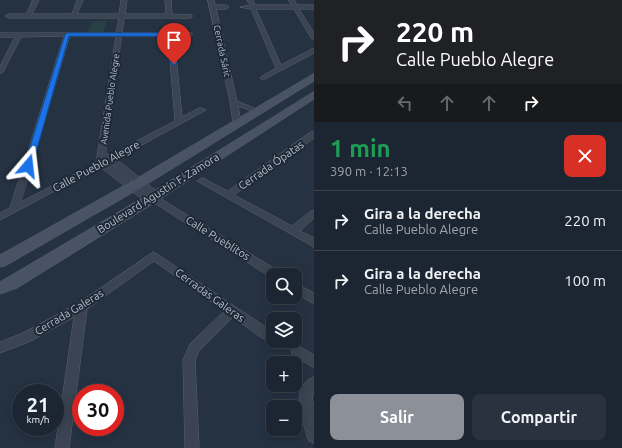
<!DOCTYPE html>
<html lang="es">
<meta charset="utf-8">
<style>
:root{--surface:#1c2632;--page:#29323e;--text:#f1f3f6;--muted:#a0a5ac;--line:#3a434d;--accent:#8c9099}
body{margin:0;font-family:Ubuntu,sans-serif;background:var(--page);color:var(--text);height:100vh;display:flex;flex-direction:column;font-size:15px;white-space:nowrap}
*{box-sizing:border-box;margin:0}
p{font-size:13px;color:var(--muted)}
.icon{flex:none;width:22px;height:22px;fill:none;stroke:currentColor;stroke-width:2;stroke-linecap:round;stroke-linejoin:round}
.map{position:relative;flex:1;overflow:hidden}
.details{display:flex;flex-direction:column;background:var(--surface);width:308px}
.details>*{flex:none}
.banner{background:#202124;color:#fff;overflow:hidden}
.buttons{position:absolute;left:266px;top:268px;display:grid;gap:8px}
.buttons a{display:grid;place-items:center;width:36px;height:36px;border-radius:8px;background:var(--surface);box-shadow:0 2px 10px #0003,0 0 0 1px var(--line);font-size:20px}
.speed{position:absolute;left:12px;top:384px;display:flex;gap:8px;font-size:20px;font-weight:700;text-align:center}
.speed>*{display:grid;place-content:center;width:52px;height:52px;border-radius:50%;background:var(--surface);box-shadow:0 2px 10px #0003,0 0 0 1px var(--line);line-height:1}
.speed small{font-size:10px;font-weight:400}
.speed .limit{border:6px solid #d22;background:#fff;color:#111}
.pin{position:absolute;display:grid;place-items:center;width:34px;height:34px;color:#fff;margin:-41px -17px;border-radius:50% 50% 50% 0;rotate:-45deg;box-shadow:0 0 4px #0007}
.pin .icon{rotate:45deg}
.me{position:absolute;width:44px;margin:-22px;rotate:17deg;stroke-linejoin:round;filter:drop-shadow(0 0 3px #0008)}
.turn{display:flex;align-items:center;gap:14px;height:84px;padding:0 16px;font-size:18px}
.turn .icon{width:52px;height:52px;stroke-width:2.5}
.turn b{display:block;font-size:28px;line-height:34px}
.lanes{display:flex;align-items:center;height:38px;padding:0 16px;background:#0003;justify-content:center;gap:20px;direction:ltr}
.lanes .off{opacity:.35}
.round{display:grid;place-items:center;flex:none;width:42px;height:42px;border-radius:8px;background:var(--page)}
.head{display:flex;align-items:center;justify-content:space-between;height:68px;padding:0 16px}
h1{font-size:24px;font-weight:700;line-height:30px;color:#1e9e55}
.button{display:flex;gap:8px;margin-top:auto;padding:8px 16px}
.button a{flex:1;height:46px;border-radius:8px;background:var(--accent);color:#fff;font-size:16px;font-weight:700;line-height:46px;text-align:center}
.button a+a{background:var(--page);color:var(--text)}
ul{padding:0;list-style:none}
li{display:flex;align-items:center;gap:12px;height:60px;padding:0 16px;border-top:1px solid var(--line)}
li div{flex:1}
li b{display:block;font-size:15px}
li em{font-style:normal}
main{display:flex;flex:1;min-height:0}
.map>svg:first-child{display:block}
.green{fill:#274043}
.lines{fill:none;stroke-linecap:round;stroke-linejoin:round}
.street-casing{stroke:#58626f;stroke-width:1}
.secondary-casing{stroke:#58626f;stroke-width:1}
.street{fill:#3a4452;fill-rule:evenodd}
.secondary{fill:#485365;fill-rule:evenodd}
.route{fill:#1a73e8;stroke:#114b97}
.labels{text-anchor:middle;stroke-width:4;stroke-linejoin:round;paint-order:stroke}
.far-street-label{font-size:9px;fill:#b7bfcc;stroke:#1e2937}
.street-label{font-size:11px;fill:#b7bfcc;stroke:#1e2937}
</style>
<main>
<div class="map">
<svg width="314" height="448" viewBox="0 0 314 448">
<rect width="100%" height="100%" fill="#253242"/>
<polygon class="green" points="92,21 107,21 103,32 88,32"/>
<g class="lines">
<g class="street-casing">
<g id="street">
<path d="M33 0H39L32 14H72L77 0H83L77 14H119L121 0H127L125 14H166L165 0H171L172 14 192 15V17L190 18H124L122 33H192V35L190 36H174L182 117 199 108H202L206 110 116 159 159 193 163 200 280 272 282 275H273L272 278 156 204 146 202 100 167 0 220V213L10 208 64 36 21 37 3 72 0 74V66L15 37H0V33H116L119 18H8L5 16 8 14H26ZM70 36H116L96 163 21 202ZM122 36H168L175 121 110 155 106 153ZM109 163 152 196V198L107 164Z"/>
<polygon points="208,0 214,0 215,5 226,5 229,7 226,9 216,9 237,101 261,111 257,113 238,106 241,123 237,125 233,123 230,102"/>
<polygon points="247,0 253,0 255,5 292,5 288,0 294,0 297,5 314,5 314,9 299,9 314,33 314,40 311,38 294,9 256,9 281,65 314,48 314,53 265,79 261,79 261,77 276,68 251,9 240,7 250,5"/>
<polygon points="311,132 314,132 314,138 234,195 292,226 311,211 314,210 314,218 300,231 314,238 314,247 197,181 202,178 205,179 227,191"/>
<polygon points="154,252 270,330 272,334 270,338 266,339 262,338 233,317 199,351 195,360 199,448 185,448 183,360 190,344 224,311 154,261 87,309 69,448 55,448 74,317 31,341 0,353 0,342 23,333 77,304"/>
<polygon points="295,283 314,293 314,304 295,293"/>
<polygon points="297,345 314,355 314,368 292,354 291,350 292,346"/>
<path d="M314 377V393L312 398 314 406V443L309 441 307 436C302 417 289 386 314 377Z"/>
</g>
</g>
<g class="secondary-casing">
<g id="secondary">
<polygon points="314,74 314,81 144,186 5,266 0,267 0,255 134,180"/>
<polygon points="314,92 314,99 154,203 17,288 0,294 0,282 144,197"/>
</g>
</g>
<use href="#street" class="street"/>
<use href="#secondary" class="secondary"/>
</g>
<polygon class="route" points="67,33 173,33 177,64 174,65 171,64 169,36 69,36 32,166 28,168 25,168 24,166 65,35"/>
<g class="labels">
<g class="far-street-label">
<text transform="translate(222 51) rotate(78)" y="3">Cerrada Sáric</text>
<text transform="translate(110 99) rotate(-82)" y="3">Avenida Pueblo Alegre</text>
</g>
<g class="street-label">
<text transform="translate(271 165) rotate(-35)" y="4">Cerrada Ópatas</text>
<text transform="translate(96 166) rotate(-28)" y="4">Calle Pueblo Alegre</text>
<text transform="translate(158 193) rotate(-32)" y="4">Boulevard Agustín F. Zamora</text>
<text transform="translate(218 238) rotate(32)" y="4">Calle Pueblitos</text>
<text transform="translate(210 295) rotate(36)" y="4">Cerradas Galeras</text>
<text transform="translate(69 312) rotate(-31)" y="4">Cerrada Galeras</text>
</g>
</g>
</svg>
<div class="buttons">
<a><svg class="icon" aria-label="search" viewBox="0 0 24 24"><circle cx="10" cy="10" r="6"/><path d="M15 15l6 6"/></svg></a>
<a><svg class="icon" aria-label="layers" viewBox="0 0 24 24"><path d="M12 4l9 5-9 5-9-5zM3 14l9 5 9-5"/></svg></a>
<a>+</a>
<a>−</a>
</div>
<div class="speed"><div>21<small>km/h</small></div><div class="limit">30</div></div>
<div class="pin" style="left:174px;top:64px;background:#d93025"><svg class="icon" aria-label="arrive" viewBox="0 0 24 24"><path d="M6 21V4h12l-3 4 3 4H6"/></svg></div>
<svg class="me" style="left:28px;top:166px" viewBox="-20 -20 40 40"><path d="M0-17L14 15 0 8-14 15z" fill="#1a73e8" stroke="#fff" stroke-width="4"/></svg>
</div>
<section class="details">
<div class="banner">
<div class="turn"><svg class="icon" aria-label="right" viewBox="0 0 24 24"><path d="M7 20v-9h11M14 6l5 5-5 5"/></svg><div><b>220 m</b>Calle Pueblo Alegre</div></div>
<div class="lanes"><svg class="icon off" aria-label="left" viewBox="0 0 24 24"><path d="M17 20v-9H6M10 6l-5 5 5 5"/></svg><svg class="icon off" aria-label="ahead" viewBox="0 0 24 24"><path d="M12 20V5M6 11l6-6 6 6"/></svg><svg class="icon off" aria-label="ahead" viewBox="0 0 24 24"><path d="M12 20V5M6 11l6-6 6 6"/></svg><svg class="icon" aria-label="right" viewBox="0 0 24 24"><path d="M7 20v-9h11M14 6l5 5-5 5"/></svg></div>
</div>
<div class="head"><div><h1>1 min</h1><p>390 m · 12:13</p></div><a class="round" style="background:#d93025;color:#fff"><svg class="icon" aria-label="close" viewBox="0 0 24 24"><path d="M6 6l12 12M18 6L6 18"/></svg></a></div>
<ul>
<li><svg class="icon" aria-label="right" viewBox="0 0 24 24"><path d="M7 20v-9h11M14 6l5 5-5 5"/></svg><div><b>Gira a la derecha</b><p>Calle Pueblo Alegre</p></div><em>220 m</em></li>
<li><svg class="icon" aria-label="right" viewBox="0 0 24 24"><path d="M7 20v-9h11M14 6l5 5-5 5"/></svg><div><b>Gira a la derecha</b><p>Calle Pueblo Alegre</p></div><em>100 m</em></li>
</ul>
<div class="button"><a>Salir</a><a>Compartir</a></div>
</section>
</main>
